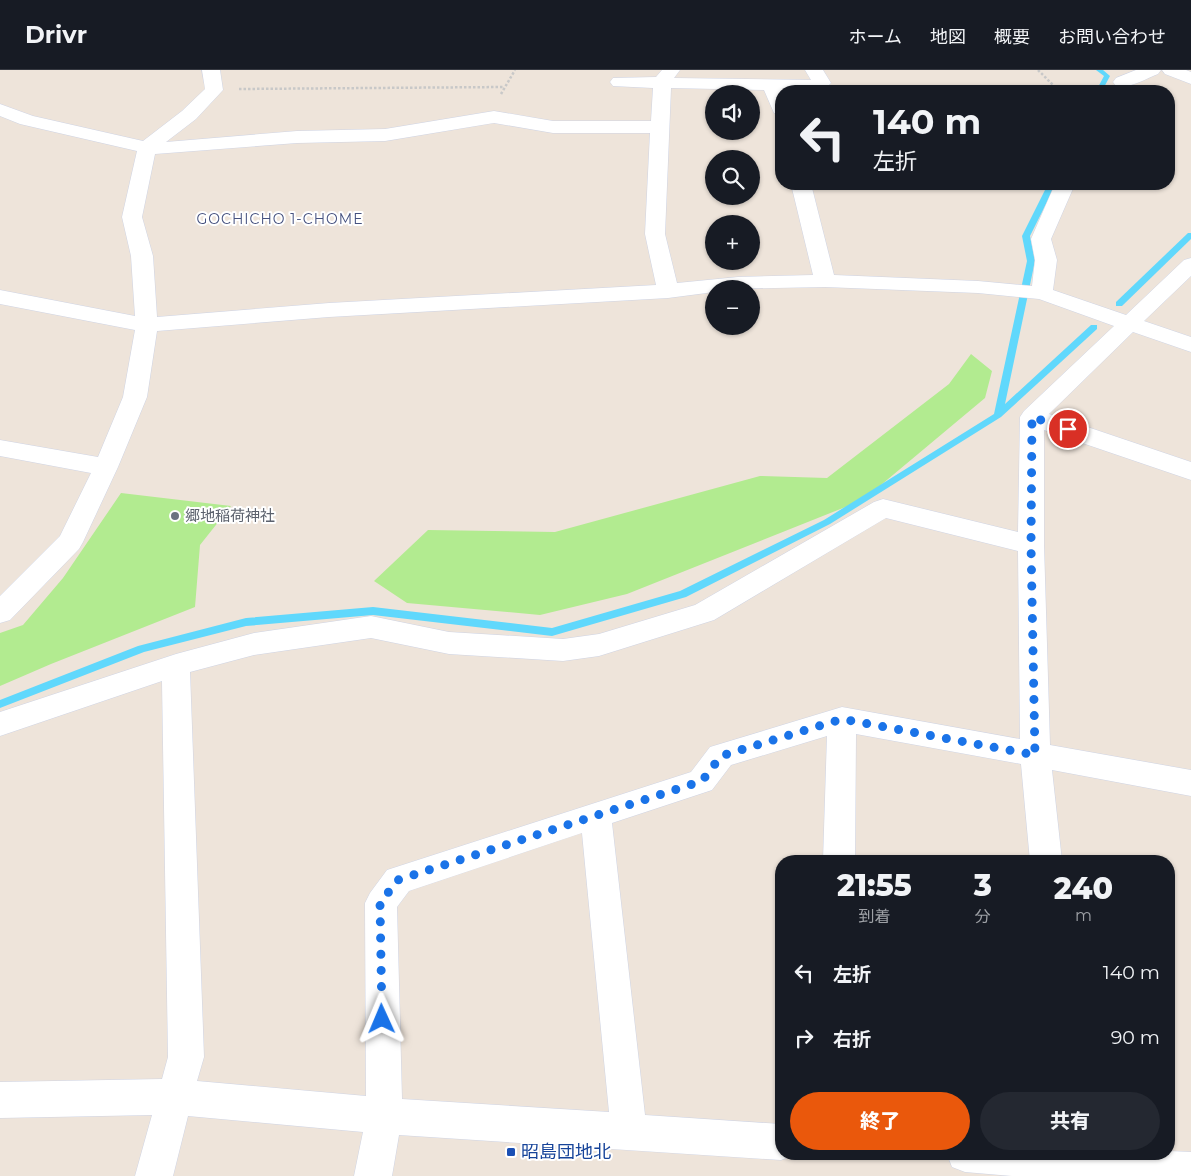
<!DOCTYPE html>
<html lang="ja">
<meta charset="utf-8">
<style>
:root{--surface:#171b24;--page:#242831;--text:#f1f3f6;--muted:#9ea1a6;--line:#363941;--accent:#ea580c}
body{margin:0;font-family:Montserrat,"Noto Sans JP",sans-serif;background:var(--page);color:var(--text);height:100vh;display:flex;flex-direction:column;font-size:19px;white-space:nowrap}
*{box-sizing:border-box;margin:0}
p{font-size:16px;color:var(--muted)}
.icon{flex:none;width:28px;height:28px;fill:none;stroke:currentColor;stroke-width:2;stroke-linecap:round;stroke-linejoin:round}
.map{position:relative;flex:1;overflow:hidden}
.sheet{position:absolute;left:775px;top:785px;width:400px;height:305px;display:flex;flex-direction:column;background:var(--surface);border-radius:20px;box-shadow:0 1px 4px #0004}
.sheet>*{flex:none}
.hud{position:absolute;left:775px;top:15px;width:400px;height:105px;border-radius:20px;box-shadow:0 1px 4px #0004;background:#171b24;color:var(--text);overflow:hidden}
.fabs{position:absolute;left:705px;top:15px;display:grid;gap:10px}
.fabs a{display:grid;place-items:center;width:55px;height:55px;border-radius:50%;background:var(--surface);box-shadow:0 1px 4px #0004;font-size:25px}
.pin{position:absolute;display:grid;place-items:center;width:42px;height:42px;color:#fff;margin:-21px;border:2px solid #fff;border-radius:50%;box-shadow:0 1px 5px #0007}
.me{position:absolute;width:55px;margin:-28px;rotate:359deg;stroke-linejoin:round;filter:drop-shadow(0 0 4px #0008)}
.turn{display:flex;align-items:center;gap:18px;height:105px;padding:0 15px;font-size:22px}
.turn .icon{width:65px;height:65px;stroke-width:2.5}
.turn b{display:block;font-size:35px;line-height:42px}
.eta{display:flex;justify-content:space-evenly;align-items:center;height:85px;text-align:center}
.eta b{font-size:30px;font-weight:800;line-height:35px}
.primary-button{display:flex;gap:10px;margin-top:auto;padding:10px 15px}
.primary-button a{flex:1;height:58px;border-radius:30px;background:var(--accent);color:#fff;font-size:20px;font-weight:800;line-height:58px;text-align:center}
.primary-button a+a{background:var(--page);color:var(--text)}
ul{padding:0;list-style:none}
li{display:flex;align-items:center;gap:15px;height:65px;padding:0 15px}
li div{flex:1}
li b{display:block;font-size:19px}
li em{font-style:normal}
header{display:flex;align-items:center;gap:30px;box-sizing:border-box;height:70px;padding:0 25px;background:var(--surface);border-bottom:1px solid var(--line)}
header strong{font-size:24px}
nav{display:flex;gap:28px;margin-inline-start:auto;font-size:18px}
.map>svg:first-child{display:block}
.green{fill:#b2eb90}
.lines{fill:none;stroke-linecap:round;stroke-linejoin:round}
.stream{fill:#60d8fc;fill-rule:evenodd}
.minor-casing{stroke:#cfd4e4;stroke-width:1}
.path{stroke:#c8c8c8;stroke-width:2.5;stroke-dasharray:2.5 2;stroke-linecap:butt}
.minor{fill:#fff;fill-rule:evenodd}
.route{stroke:#1a73e8;stroke-width:9;stroke-dasharray:0 16.2}
.worship-dot{fill:#6b7280;stroke:#fff;stroke-width:2}
.transit-dot{fill:#1a4fb4;stroke:#fff;stroke-width:2}
.labels{text-anchor:middle;stroke-width:4;stroke-linejoin:round;paint-order:stroke}
.far-neighbourhood-label{font-size:14px;letter-spacing:1px;fill:#45517f;stroke:#fff}
.worship-label{font-size:15px;fill:#5b616d;stroke:#fff;text-anchor:start}
.near-transit-label{font-size:18px;fill:#164399;stroke:#fff;text-anchor:start}
</style>
<header>
<strong>Drivr</strong>
<nav><a>ホーム</a><a>地図</a><a>概要</a><a>お問い合わせ</a></nav>
</header>
<div class="map">
<svg width="1191" height="1106" viewBox="0 0 1191 1106">
<rect width="100%" height="100%" fill="#eee4da"/>
<g class="green">
<polygon points="971,284 992,301 985,328 863,430 627,524 540,545 407,533 374,511 428,460 555,462 760,406 827,408 949,314"/>
<polygon points="121,423 231,436 200,475 195,537 51,594 0,616 0,563 23,555 63,508"/>
</g>
<g class="lines">
<g class="stream">
<polygon points="1096,0 1103,0 1110,6 1102,21 1096,21 1104,6"/>
<polygon points="1048,114 1056,114 1030,166 1035,191 1005,334 1091,255 1097,255 1097,259 1001,347 830,454 686,527 552,566 373,545 246,556 144,582 0,638 0,630 138,576 246,548 373,537 552,558 680,521 824,450 994,344 1027,191 1022,166"/>
<polygon points="1188,163 1191,163 1191,169 1122,236 1116,236 1116,232"/>
</g>
<g class="minor-casing">
<g id="minor">
<path d="M202 0H220L223 20 196 49 166 72 297 61 385 59 494 41 553 51H651L653 18 613 16 610 12 613 8 656 7 662 0H680L674 8 811 10 805 0H823L831 13 824 20 781 21V45L774 43 764 20 671 18 665 164 677 213 738 207 813 205 791 114H811L834 205 978 211 1032 216 1035 190 1031 169 1055 114H1075L1051 169 1057 190 1053 220 1126 245 1184 190 1191 188V206L1144 251 1191 267V282L1133 262 1049 344 1191 392V410L1044 360V475L1050 675 1191 700V726L1052 700 1062 791H1030L1021 694 856 664 855 791H823L827 666 731 695 712 720 612 753 645 1045 781 1054V1084L794 1085 781 1090 399 1065 392 1106H354L363 1062 188 1046 173 1106H135L152 1045 0 1048V1012L162 1009 168 987 162 611 0 666V642L176 584 254 563 371 546 449 562 563 569 599 564 695 535 874 432 883 429 1018 462 1020 347 1024 341 1114 256 1039 229 978 223 825 217 714 219V222L668 228 329 247 157 261 147 327 118 397 83 472 79 479 10 550 0 553V526L60 466 91 403 0 386V370L98 387 123 327 135 260 0 234V220L135 246 131 186 122 147 137 81 20 54 0 46V34L33 46 143 71 182 41 205 19ZM494 53 553 63H650L645 164 656 215 329 233 157 247 153 186 142 147 155 84 297 73 385 71ZM886 448 1018 481 1020 669 842 637 710 677 691 702 387 800 370 823 365 833 366 1026 197 1011 204 987 190 602 254 585 371 568 449 584 563 591 599 586 714 550ZM582 763 609 1042 402 1029 397 837 409 821Z"/>
<path d="M1136 0H1161L1158 4C1145 9 1129 19 1116 16L1113 12 1116 8Z"/>
<polygon points="1162,0 1186,0 1191,2 1191,14 1165,4"/>
<polygon points="1169,1081 1191,1082 1191,1106 1012,1106 965,1102 952,1097 947,1084 1169,1084"/>
</g>
</g>
<g class="path">
<polyline points="1038,0 1059,21"/>
<polyline points="239,19 503,17"/>
<polyline points="501,24 515,0"/>
</g>
<use href="#minor" class="minor"/>
</g>
<g class="lines">
<polyline class="route" points="382,949 380,833 398,810 702,711 721,686 842,649 1035,685 1031,475 1032,347 1068,359"/>
</g>
<circle class="worship-dot" cx="175" cy="446" r="5"/>
<rect class="transit-dot" x="506" y="1077" width="10" height="10" rx="2.5"/>
<g class="labels">
<g class="far-neighbourhood-label">
<text x="280" y="154">GOCHICHO 1-CHOME</text>
</g>
<g class="worship-label">
<text x="185" y="451">郷地稲荷神社</text>
</g>
<g class="near-transit-label">
<text x="521" y="1088">昭島団地北</text>
</g>
</g>
</svg>
<div class="fabs">
<a><svg class="icon" aria-label="sound" viewBox="0 0 24 24"><path d="M4 9h4l5-4v14l-5-4H4zM17 9q2 3 0 6"/></svg></a>
<a><svg class="icon" aria-label="search" viewBox="0 0 24 24"><circle cx="10" cy="10" r="6"/><path d="M15 15l6 6"/></svg></a>
<a>+</a>
<a>−</a>
</div>
<div class="pin" style="left:1068px;top:359px;background:#d93025"><svg class="icon" aria-label="arrive" viewBox="0 0 24 24"><path d="M6 21V4h12l-3 4 3 4H6"/></svg></div>
<svg class="me" style="left:382px;top:949px" viewBox="-20 -20 40 40"><path d="M0-17L14 15 0 8-14 15z" fill="#1a73e8" stroke="#fff" stroke-width="4"/></svg>
<div class="hud">
<div class="turn"><svg class="icon" aria-label="left" viewBox="0 0 24 24"><path d="M17 20v-9H6M10 6l-5 5 5 5"/></svg><div><b>140 m</b>左折</div></div>
</div>
<section class="sheet">
<div class="eta">
<div><b>21:55</b><p>到着</p></div>
<div><b>3</b><p>分</p></div>
<div><b>240</b><p>m</p></div>
</div>
<ul>
<li><svg class="icon" aria-label="left" viewBox="0 0 24 24"><path d="M17 20v-9H6M10 6l-5 5 5 5"/></svg><div><b>左折</b></div><em>140 m</em></li>
<li><svg class="icon" aria-label="right" viewBox="0 0 24 24"><path d="M7 20v-9h11M14 6l5 5-5 5"/></svg><div><b>右折</b></div><em>90 m</em></li>
</ul>
<div class="primary-button"><a>終了</a><a>共有</a></div>
</section>
</div>
